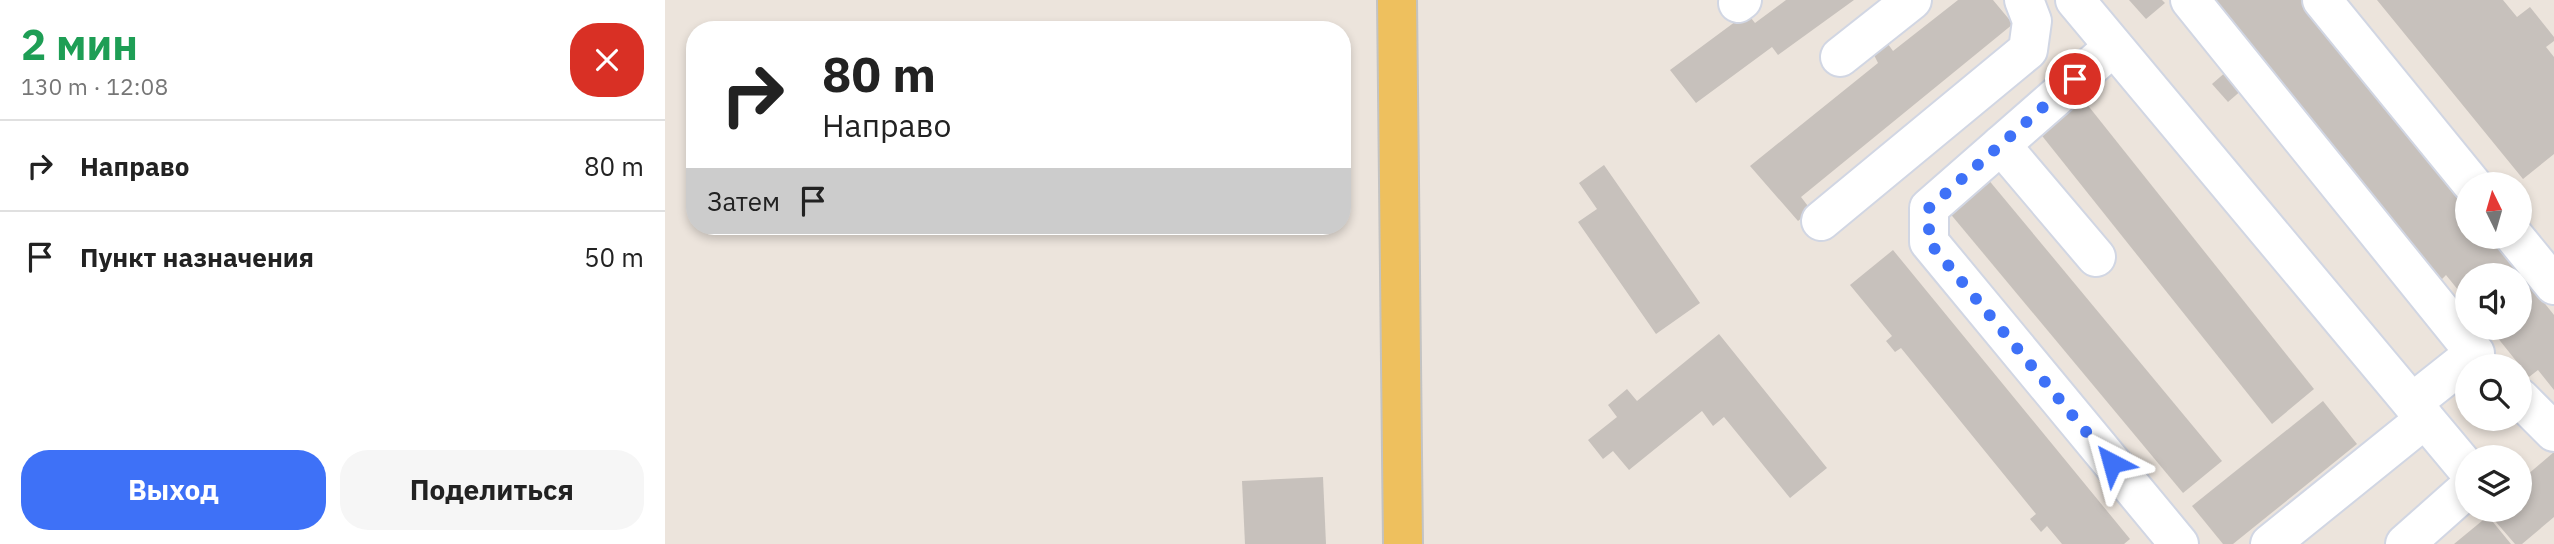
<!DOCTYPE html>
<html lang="ru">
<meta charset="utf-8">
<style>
:root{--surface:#fff;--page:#f6f6f6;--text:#222;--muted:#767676;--line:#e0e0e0;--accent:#3e71f7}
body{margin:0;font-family:"IBM Plex Sans",sans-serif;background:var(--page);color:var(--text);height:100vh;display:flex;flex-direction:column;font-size:26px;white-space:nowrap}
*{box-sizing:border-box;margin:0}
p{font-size:23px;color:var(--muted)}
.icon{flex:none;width:38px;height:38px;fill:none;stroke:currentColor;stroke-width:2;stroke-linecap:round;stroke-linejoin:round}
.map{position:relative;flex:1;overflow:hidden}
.panel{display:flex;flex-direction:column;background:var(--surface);width:665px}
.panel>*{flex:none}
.hud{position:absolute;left:21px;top:21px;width:665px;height:214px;border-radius:28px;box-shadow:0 4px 10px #0003;background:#fff;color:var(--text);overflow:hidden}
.needle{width:46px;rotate:355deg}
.buttons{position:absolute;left:1790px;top:172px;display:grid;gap:14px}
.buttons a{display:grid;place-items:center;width:77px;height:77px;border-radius:50%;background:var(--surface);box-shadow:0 4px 10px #0003;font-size:35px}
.pin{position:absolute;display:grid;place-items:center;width:60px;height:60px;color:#fff;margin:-30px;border:4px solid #fff;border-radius:50%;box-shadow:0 2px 7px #0007}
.me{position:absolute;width:77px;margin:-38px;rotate:321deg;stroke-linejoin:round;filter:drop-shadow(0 0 5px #0008)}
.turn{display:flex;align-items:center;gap:24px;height:147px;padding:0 21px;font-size:32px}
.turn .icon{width:91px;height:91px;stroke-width:2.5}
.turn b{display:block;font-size:49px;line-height:60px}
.then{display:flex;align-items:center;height:66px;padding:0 21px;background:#0003;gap:14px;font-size:26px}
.round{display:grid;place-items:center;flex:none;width:74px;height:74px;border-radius:28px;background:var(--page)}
.head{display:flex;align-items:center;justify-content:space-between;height:119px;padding:0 21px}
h1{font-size:42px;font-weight:700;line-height:52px;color:#1e9e55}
.primary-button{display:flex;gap:14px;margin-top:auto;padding:14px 21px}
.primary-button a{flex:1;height:80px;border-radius:28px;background:var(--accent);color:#fff;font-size:28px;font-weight:700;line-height:80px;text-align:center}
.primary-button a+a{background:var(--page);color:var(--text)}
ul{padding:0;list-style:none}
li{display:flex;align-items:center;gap:21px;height:91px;padding:0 21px;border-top:2px solid var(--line)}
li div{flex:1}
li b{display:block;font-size:26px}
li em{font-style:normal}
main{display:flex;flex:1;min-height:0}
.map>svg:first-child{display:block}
.building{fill:#c7c1bc}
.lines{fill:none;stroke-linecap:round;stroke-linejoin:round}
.minor-casing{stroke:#d1d6e3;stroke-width:42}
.major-casing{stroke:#c3c3c3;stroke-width:42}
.minor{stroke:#fff;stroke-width:38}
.major{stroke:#eec05e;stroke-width:38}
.route{stroke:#3e71f7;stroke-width:12;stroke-dasharray:0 21.6}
</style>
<main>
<section class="panel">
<div class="head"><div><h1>2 мин</h1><p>130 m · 12:08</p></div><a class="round" style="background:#d93025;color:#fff"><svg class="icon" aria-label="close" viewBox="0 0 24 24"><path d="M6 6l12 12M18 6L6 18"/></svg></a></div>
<ul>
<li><svg class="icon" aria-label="right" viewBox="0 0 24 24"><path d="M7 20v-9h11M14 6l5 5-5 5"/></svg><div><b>Направо</b></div><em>80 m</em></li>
<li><svg class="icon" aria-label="arrive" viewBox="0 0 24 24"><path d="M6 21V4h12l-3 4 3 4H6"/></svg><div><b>Пункт назначения</b></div><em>50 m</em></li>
</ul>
<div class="primary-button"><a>Выход</a><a>Поделиться</a></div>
</section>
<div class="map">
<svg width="1889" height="544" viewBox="0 0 1889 544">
<rect width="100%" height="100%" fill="#ece4dc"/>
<g class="building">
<polygon points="1121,0 1189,0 1113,55 1107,47 1031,103 1005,70 1082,13 1090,23"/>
<polygon points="1293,0 1328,0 1348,24 1136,197 1146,210 1133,221 1085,166 1213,63 1209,55 1223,44 1228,51"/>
<polygon points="1464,0 1497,0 1500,3 1481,19"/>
<polygon points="1546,0 1638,0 1802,206 1802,236 1826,236 1889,315 1889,390 1873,370 1864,377 1824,327 1855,327 1855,275 1802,275 1802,301 1781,275 1772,284"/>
<polygon points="1712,0 1838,0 1852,17 1865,7 1889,37 1889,41 1881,47 1889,57 1889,154 1858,179"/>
<polygon points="1562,71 1578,89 1563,102 1547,84"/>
<polygon points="1417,98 1649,389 1607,424 1374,132"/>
<polygon points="939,165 1035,303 991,334 913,222 932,209 914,183"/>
<polygon points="1322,178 1557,461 1518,493 1283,211"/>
<polygon points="1228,250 1465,539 1459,544 1397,544 1382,526 1376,532 1365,519 1371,514 1236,348 1230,352 1221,341 1227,336 1185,285"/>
<polygon points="1054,334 1162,468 1125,498 1059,417 1048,426 1037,411 964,470 948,451 938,459 923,440 952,417 943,405 962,389 972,401"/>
<polygon points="1658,401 1692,444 1568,544 1558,544 1527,506"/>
<polygon points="1889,452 1889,517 1857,544 1850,544 1824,514 1830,509 1855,509 1855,466 1862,475"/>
<polygon points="658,477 661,544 580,544 577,481"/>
<polygon points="1823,516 1846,544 1789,544"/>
</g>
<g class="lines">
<g class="minor-casing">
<g id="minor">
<polyline points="1410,0 1802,469"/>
<polyline points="1525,0 1810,353 1747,403"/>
<polyline points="1657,0 1807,184"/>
<polyline points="1073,3 1077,0"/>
<polyline points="1448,47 1264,208 1264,242 1514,544"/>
<polyline points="1175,57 1247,0"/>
<polyline points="1336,145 1431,257"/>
<polyline points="1156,221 1363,50 1367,21 1359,0"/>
<polyline points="1849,236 1889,285"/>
<polyline points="1855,398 1889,432"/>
<polyline points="1605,544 1760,419"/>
<polyline points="1740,544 1802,489"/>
</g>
</g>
<g class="major-casing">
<polyline id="major" points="732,0 738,544"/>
</g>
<use href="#minor" class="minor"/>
<use href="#major" class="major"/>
</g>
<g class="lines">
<polyline class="route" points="1410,79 1264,208 1264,242 1447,463"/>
</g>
</svg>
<div class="buttons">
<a><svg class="needle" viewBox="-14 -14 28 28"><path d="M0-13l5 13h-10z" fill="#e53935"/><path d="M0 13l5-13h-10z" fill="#767676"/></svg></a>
<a><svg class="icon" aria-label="sound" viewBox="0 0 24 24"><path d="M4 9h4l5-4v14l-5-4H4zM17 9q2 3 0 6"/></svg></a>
<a><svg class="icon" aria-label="search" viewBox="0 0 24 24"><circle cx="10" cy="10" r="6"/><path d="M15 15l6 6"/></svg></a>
<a><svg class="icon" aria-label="layers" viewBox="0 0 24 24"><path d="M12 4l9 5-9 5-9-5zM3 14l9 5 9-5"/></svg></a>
</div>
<div class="pin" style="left:1410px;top:79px;background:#d93025"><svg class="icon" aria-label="arrive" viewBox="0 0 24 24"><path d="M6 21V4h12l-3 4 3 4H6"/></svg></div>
<svg class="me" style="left:1447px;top:463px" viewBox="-20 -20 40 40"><path d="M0-17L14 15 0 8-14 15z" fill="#3e71f7" stroke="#fff" stroke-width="4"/></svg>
<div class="hud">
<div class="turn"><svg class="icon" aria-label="right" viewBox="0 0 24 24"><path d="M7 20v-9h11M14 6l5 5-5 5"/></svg><div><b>80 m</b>Направо</div></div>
<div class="then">Затем<svg class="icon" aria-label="arrive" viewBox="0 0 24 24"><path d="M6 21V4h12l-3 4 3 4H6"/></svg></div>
</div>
</div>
</main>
